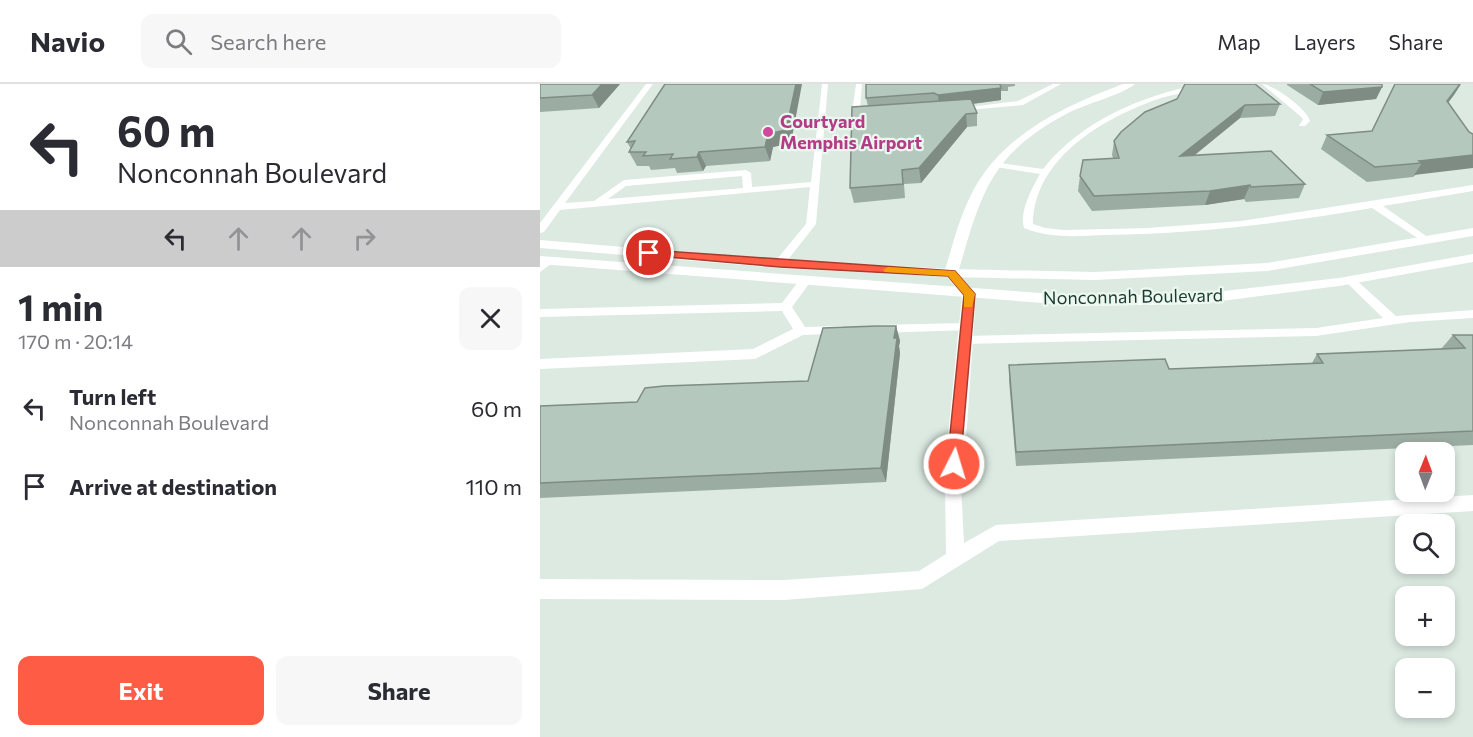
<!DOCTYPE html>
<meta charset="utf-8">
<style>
:root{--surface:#fff;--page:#f7f7f7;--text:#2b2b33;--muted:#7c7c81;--line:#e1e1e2;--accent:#ff5c45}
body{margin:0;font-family:Commissioner,sans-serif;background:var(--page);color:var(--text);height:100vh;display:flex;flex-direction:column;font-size:22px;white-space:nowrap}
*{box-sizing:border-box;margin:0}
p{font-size:20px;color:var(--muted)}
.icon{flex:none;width:33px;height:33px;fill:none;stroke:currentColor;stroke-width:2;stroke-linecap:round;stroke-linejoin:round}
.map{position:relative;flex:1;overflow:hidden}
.drawer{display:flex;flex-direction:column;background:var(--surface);width:540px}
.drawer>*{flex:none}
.top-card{background:#fff;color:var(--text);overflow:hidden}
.needle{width:39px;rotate:1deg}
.tools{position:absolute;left:855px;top:358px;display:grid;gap:12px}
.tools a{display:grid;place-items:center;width:60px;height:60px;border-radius:12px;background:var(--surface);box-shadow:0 3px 9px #0003;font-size:30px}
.pin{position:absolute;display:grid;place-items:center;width:51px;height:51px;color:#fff;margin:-26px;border:3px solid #fff;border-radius:50%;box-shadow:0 2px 6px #0007}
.me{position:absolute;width:66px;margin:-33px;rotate:5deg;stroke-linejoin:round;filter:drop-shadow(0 0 4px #0008)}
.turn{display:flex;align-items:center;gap:21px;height:126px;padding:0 18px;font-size:27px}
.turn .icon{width:78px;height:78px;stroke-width:2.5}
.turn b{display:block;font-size:42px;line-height:51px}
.lanes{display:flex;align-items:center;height:57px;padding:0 18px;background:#0003;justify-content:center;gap:30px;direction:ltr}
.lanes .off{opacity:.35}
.round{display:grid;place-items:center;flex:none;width:63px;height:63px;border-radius:12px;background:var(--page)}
.head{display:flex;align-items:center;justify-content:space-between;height:102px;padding:0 18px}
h1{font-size:36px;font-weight:700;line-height:45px}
.button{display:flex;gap:12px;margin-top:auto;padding:12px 18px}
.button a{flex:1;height:69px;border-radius:12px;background:var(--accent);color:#fff;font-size:24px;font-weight:700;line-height:69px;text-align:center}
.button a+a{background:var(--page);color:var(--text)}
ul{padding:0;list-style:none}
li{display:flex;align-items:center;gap:18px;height:78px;padding:0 18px}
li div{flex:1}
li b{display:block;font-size:22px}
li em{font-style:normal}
header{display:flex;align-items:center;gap:36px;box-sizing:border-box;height:84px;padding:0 30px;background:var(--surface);border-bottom:2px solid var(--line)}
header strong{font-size:28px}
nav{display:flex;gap:33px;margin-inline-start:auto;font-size:21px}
.search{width:420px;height:54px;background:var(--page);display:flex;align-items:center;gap:15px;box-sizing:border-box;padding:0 21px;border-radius:12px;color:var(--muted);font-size:22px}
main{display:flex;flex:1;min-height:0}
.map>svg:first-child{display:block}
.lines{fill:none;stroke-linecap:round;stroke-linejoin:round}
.lane{fill:#fff;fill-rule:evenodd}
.street{fill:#fff;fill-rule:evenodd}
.secondary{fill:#fff;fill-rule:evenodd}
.wall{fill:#9baca3}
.shaded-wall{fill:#7e8c84}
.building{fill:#b4c8bd;stroke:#7e8c84;stroke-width:1.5}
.route{fill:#ff5c45;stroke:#a63c2d;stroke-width:1.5}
.slow{fill:#f59e0b}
.hotel-dot{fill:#d1479c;stroke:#ecf7f0;stroke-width:2}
.labels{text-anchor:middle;stroke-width:4.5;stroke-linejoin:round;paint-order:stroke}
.far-hotel-label{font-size:18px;font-weight:bold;fill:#b23c85;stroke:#ecf7f0;text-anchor:start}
.far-street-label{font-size:18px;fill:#1c3b2f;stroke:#ecf7f0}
</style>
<header>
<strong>Navio</strong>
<div class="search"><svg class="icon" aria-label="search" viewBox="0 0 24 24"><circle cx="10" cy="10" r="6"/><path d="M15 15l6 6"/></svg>Search here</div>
<nav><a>Map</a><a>Layers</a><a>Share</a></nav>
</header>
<main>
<section class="drawer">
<div class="top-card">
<div class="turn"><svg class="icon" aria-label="left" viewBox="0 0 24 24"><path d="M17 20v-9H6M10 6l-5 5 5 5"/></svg><div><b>60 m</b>Nonconnah Boulevard</div></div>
<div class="lanes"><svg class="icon" aria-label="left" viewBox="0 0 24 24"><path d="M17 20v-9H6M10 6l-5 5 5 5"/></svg><svg class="icon off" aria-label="ahead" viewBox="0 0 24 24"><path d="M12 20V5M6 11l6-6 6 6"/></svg><svg class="icon off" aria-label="ahead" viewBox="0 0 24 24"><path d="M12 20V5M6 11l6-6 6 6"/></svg><svg class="icon off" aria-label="right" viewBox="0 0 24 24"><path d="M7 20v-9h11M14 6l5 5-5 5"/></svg></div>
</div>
<div class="head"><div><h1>1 min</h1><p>170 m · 20:14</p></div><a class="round"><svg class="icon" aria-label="close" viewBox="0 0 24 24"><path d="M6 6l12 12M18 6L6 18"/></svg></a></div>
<ul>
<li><svg class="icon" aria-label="left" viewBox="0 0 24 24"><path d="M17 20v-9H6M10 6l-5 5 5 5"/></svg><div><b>Turn left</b><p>Nonconnah Boulevard</p></div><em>60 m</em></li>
<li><svg class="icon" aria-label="arrive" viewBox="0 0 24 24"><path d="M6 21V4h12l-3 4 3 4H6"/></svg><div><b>Arrive at destination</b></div><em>110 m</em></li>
</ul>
<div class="button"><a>Exit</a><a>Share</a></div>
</section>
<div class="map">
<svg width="933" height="653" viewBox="0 0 933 653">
<rect width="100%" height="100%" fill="#dceae2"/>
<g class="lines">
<g class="lane">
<path d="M106 0H113L25 119 54 117 84 96 206 86 211 89 212 103 271 98 282 0H288L276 140 243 182H235L233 180 266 140 270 103 20 126 4 148 0 149V139ZM202 92 203 104 68 115 86 102Z"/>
<polygon points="316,0 322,0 320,26 333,28 333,32 312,28"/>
<polygon points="513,0 521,0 483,21 416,27 412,25 478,17"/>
<path d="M661 0H674C660 8 637 9 621 14 565 33 494 73 493 140L505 144 524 146 608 144 701 137 933 101V107L843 122 889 154V158L885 159 832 124C744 139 656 150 566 151 538 152 511 155 484 144 479 128 492 104 500 90L456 83 453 82V78L503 85C542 36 601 12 661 0Z"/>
<path d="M722 0C733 0 768 26 770 37L765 42H759L763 35 759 31Z"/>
<polygon points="9,174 15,177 0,188 0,179"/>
<polygon points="810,192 814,194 856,232 933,226 933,234 870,238 776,252 425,260 418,256 425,252 776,244 843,234 806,198 806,194"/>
<polygon points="265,193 271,197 252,223 265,243 303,242 310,246 308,249 263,251 215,275 0,285 0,275 213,265 253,245 242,227 0,233 0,225 242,219 261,194"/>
<polygon points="426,239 432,243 431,246 336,249 330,245 336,241"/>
<polygon points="413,394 419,396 421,401 424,459 456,441 933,411 933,427 459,457 382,505 244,516 0,515 0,495 244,496 379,487 406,470 405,401 407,396"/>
</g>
<path class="street" d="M583 0H595C580 12 547 19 528 29 450 70 441 110 418 189L436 210 423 401 420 407 413 410 406 407 403 401 422 211 404 189C412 164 418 138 429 115 458 52 522 23 583 0Z"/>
<g class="secondary">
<polygon points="933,144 933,152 727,187 555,196 411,193 239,184 0,164 0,156 239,176 411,185 555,188 727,179"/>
<polygon points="933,170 933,178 799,202 658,220 542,222 0,180 0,172 542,212 658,210 799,194"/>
</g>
</g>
<g class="wall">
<polygon points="0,0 80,0 59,24 0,28"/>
<polygon points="125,0 251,59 233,63 230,77 166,82 163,87 137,89 135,84 111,86 109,82 97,82 89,68 91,65 87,58"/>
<polygon points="326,0 475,0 475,2 468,3 468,7 461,7 461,16 433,20 437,29 437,42 427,43 381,99 364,100 365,114 314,119 310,104 328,22 326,14"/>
<polygon points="747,0 842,0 842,3 836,15 778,21 747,1"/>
<polygon points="921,0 908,19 929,48 873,93 827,98 781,65 787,51 832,47"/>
<polygon points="637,15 740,20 735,32 700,34 655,71 765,100 759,114 706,118 704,115 665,121 552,127 538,107 540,92 573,74 572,71 574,57"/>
<polygon points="356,242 360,257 359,262 360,269 346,398 0,414 0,322 97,318 268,297"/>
<polygon points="913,251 933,251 933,361 476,382 469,297 469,281 629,285 772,279 777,270 901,265"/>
</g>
<g class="shaded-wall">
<polygon points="62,0 80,0 59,24 52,11"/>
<polygon points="256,0 262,0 251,59 233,63 230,77 225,63 228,50"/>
<polygon points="921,0 914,11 899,30 907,17"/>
<polygon points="842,3 836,15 778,21 783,8"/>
<polygon points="461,4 461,16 399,24 398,11"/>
<polygon points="705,21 700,34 636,86 640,72"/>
<polygon points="426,30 427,43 381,99 379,84"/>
<polygon points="159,68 166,82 163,87 157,73"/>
<polygon points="933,71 933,84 874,91 882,79 879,77"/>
<polygon points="710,101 704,115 665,121 670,107"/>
<polygon points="356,242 360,257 359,262 360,269 346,398 341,384"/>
</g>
<g class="building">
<polygon points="0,0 62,0 52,11 0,14"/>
<polygon points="125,0 256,0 246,46 228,50 225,63 159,68 157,73 130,75 133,70 103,72 106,68 89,68 95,57 87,58"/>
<polygon points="326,0 460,0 461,4 398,11 394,9 326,14"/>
<polygon points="645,0 715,0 740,20 705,21 640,72 731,67 765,100 711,103 710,101 670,107 554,112 540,92 543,76 579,74 574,57 581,48 605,28 637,15"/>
<polygon points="770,0 842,0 842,3 783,8"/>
<polygon points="855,0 920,0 907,17 929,48 933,50 933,71 879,77 882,79 835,83 787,51 832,47"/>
<polygon points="431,15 437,29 426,30 379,84 362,86 363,100 310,104 312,23"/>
<polygon points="337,242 356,242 354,254 357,254 341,384 0,399 0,322 97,318 105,304 124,302 268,297 283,244"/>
<polygon points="913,251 933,251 933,347 476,368 469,281 625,275 629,285 783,279 777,270 925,264"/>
</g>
<polygon class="route" points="109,166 415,187 435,210 420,384 414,386 409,384 407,380 424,211 408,192 240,183 105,171 105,167"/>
<polygon class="slow" points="348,183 415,187 435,210 432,223 424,223 424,211 408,192 345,188 343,186"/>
<circle class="hotel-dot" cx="228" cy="48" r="6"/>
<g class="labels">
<g class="far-hotel-label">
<text x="240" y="44">Courtyard<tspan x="240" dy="21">Memphis Airport</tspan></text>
</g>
<g class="far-street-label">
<text transform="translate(593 213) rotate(-1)" y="6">Nonconnah Boulevard</text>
</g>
</g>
</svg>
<div class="tools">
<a><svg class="needle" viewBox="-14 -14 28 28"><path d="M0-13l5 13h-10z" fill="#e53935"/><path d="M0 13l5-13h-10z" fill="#7c7c81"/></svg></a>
<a><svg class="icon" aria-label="search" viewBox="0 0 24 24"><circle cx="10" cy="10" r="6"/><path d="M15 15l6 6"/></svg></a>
<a>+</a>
<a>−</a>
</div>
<div class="pin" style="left:109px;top:169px;background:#d93025"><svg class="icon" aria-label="arrive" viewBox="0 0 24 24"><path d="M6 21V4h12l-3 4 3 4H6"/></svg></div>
<svg class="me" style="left:414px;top:380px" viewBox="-20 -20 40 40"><circle r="17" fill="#ff5c45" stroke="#fff" stroke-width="3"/><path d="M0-11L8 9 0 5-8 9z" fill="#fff"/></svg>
</div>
</main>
